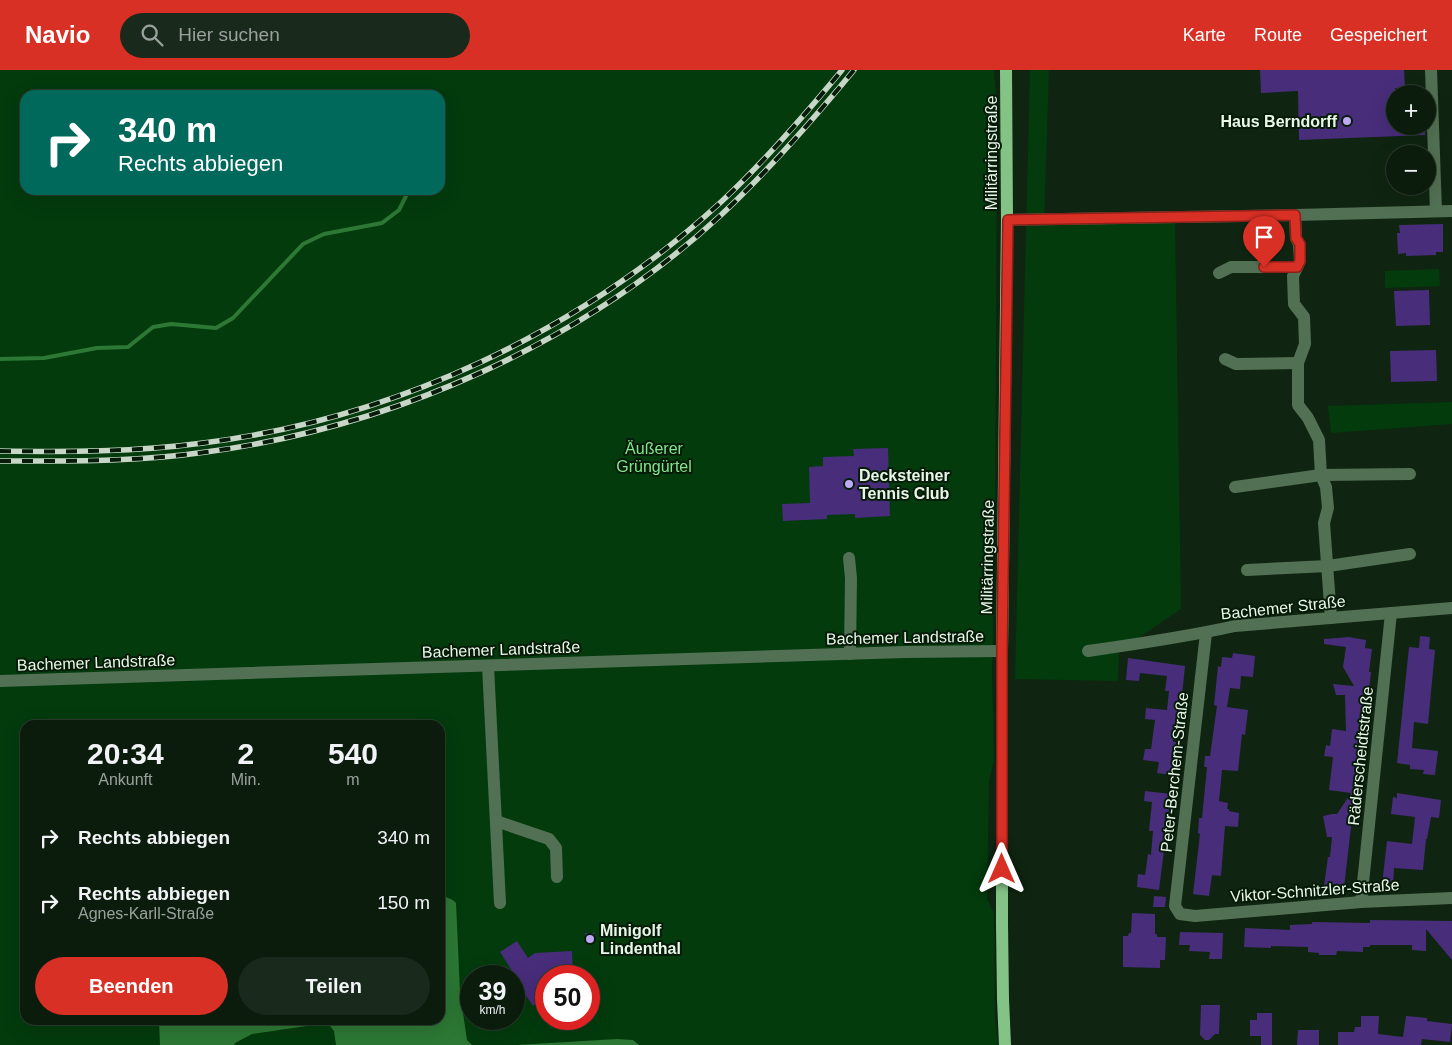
<!DOCTYPE html>
<html lang="de">
<meta charset="utf-8">
<style>
:root{--surface:#0b1c0d;--page:#19291b;--text:#f1f3f6;--muted:#9aa19d;--line:#2b3a2e;--accent:#d93025}
body{margin:0;font-family:Helvetica,sans-serif;background:var(--page);color:var(--text);height:100vh;display:flex;flex-direction:column;font-size:19px;white-space:nowrap}
*{box-sizing:border-box;margin:0}
p{font-size:16px;color:var(--muted)}
.icon{flex:none;width:28px;height:28px;fill:none;stroke:currentColor;stroke-width:2;stroke-linecap:round;stroke-linejoin:round}
.map{position:relative;flex:1;overflow:hidden}
.sheet{position:absolute;left:20px;top:650px;width:425px;height:305px;display:flex;flex-direction:column;background:var(--surface);border-radius:15px;box-shadow:0 5px 20px #0002,0 0 0 1px var(--line)}
.sheet>*{flex:none}
.guide{position:absolute;left:20px;top:20px;width:425px;height:105px;border-radius:15px;box-shadow:0 5px 20px #0002,0 0 0 1px var(--line);background:#00695c;color:#fff;overflow:hidden}
.fabs{position:absolute;left:1386px;top:15px;display:grid;gap:10px}
.fabs a{display:grid;place-items:center;width:50px;height:50px;border-radius:50%;background:var(--surface);box-shadow:0 5px 20px #0002,0 0 0 1px var(--line);font-size:25px}
.speed{position:absolute;left:460px;top:895px;display:flex;gap:10px;font-size:25px;font-weight:700;text-align:center}
.speed>*{display:grid;place-content:center;width:65px;height:65px;border-radius:50%;background:var(--surface);box-shadow:0 5px 20px #0002,0 0 0 1px var(--line);line-height:1}
.speed small{font-size:12px;font-weight:400}
.speed .limit{border:8px solid #d22;background:#fff;color:#111}
.pin{position:absolute;display:grid;place-items:center;width:42px;height:42px;color:#fff;margin:-51px -21px;border-radius:50% 50% 50% 0;rotate:-45deg;box-shadow:0 0 5px #0007}
.pin .icon{rotate:45deg}
.me{position:absolute;width:55px;margin:-28px;rotate:0deg;stroke-linejoin:round;filter:drop-shadow(0 0 4px #0008)}
.turn{display:flex;align-items:center;gap:18px;height:105px;padding:0 15px;font-size:22px}
.turn .icon{width:65px;height:65px;stroke-width:2.5}
.turn b{display:block;font-size:35px;line-height:42px}
.eta{display:flex;justify-content:space-evenly;align-items:center;height:85px;text-align:center}
.eta b{font-size:30px;font-weight:800;line-height:35px}
.primary-button{display:flex;gap:10px;margin-top:auto;padding:10px 15px}
.primary-button a{flex:1;height:58px;border-radius:30px;background:var(--accent);color:#fff;font-size:20px;font-weight:800;line-height:58px;text-align:center}
.primary-button a+a{background:var(--page);color:var(--text)}
ul{padding:0;list-style:none}
li{display:flex;align-items:center;gap:15px;height:65px;padding:0 15px}
li div{flex:1}
li b{display:block;font-size:19px}
li em{font-style:normal}
header{display:flex;align-items:center;gap:30px;box-sizing:border-box;height:70px;padding:0 25px;background:var(--accent);color:#fff}
header strong{font-size:24px}
nav{display:flex;gap:28px;margin-inline-start:auto;font-size:18px}
.search{width:350px;height:45px;background:var(--page);display:flex;align-items:center;gap:12px;box-sizing:border-box;padding:0 18px;border-radius:28px;color:var(--muted);font-size:19px}
.map>svg:first-child{display:block}
.green{fill:#033b0d;fill-rule:evenodd}
.water{fill:#2c7834}
.lines{fill:none;stroke-linecap:round;stroke-linejoin:round}
.stream{stroke:#2c7834;stroke-width:4}
.building{fill:#482d7b}
.minor{stroke:#527053;stroke-width:12}
.major{stroke:#84c386;stroke-width:12}
.rail-casing{stroke:#c7d6c7;stroke-width:5.5}
.rail{stroke:#061b08;stroke-width:4;stroke-dasharray:11;stroke-linecap:butt}
.route-casing{stroke:#8d1f18;stroke-width:12}
.route{stroke:#d93025;stroke-width:9}
.poi-dot{fill:#bda9f5;stroke:#061b08;stroke-width:2}
.labels{text-anchor:middle;stroke-width:4;stroke-linejoin:round;paint-order:stroke}
.poi-label{font-size:16px;font-weight:bold;fill:#e9f7e9;stroke:#061b08;text-anchor:start}
.street-label{font-size:16px;fill:#e9f7e9;stroke:#061b08}
.park-label{font-size:16px;fill:#84e68a;stroke:#061b08}
</style>
<header>
<strong>Navio</strong>
<div class="search"><svg class="icon" aria-label="search" viewBox="0 0 24 24"><circle cx="10" cy="10" r="6"/><path d="M15 15l6 6"/></svg>Hier suchen</div>
<nav><a>Karte</a><a>Route</a><a>Gespeichert</a></nav>
</header>
<div class="map">
<svg width="1452" height="975" viewBox="0 0 1452 975">
<rect width="100%" height="100%" fill="#0f2511"/>
<g class="green">
<path d="M0 0H994L997 37 995 490 992 602 994 690 989 711 987 829 994 843 995 948 998 975H0ZM25 25H440V120H25ZM25 655H440V950H25ZM471 906H514V949H471ZM546 906H589V949H546Z"/>
<polygon points="1030,0 1049,0 1044,154 1175,151 1181,539 1119,581 1118,611 1015,609"/>
<polygon points="1439,199 1440,216 1385,218 1385,201"/>
<polygon points="1452,332 1452,354 1331,363 1328,336"/>
</g>
<g class="water">
<path d="M440 827C447 827 451 828 456 833L460 923 467 970 472 975H336L334 961 330 956 320 954 252 964 235 973 234 975H160L159 950H440Z"/>
<polygon points="617,969 633,970 639,975 517,975"/>
</g>
<g class="lines">
<polyline class="stream" points="0,289 44,288 97,278 128,277 153,257 171,254 216,258 233,248 303,174 324,164 382,153 399,140 409,120"/>
</g>
<g class="building">
<polygon points="1260,0 1404,0 1405,18 1395,18 1395,56 1425,56 1425,65 1299,70 1298,21 1261,23"/>
<polygon points="1443,154 1443,182 1436,182 1436,185 1406,186 1406,183 1398,184 1397,163 1400,163 1399,155"/>
<polygon points="1429,220 1430,255 1396,256 1394,221"/>
<polygon points="1436,280 1437,311 1391,312 1390,281"/>
<polygon points="888,378 890,446 855,448 855,444 827,445 827,449 783,451 782,434 810,433 809,397 823,396 823,387 854,386 853,379"/>
<polygon points="1420,566 1430,567 1429,579 1435,580 1428,654 1414,652 1412,678 1438,681 1435,705 1423,704 1424,700 1410,699 1410,695 1397,693 1409,577 1419,578"/>
<polygon points="1349,567 1366,570 1365,578 1372,579 1369,602 1371,602 1370,612 1367,635 1365,635 1344,818 1324,816 1328,787 1330,787 1332,767 1327,767 1323,746 1332,744 1337,744 1351,723 1329,720 1333,687 1324,686 1326,675 1330,676 1332,659 1346,661 1345,625 1336,625 1333,614 1354,616 1343,597 1346,577 1324,574 1324,569"/>
<polygon points="1233,583 1255,586 1253,607 1241,606 1240,619 1230,618 1227,637 1248,640 1245,665 1242,664 1238,701 1222,700 1219,731 1228,733 1227,739 1229,739 1229,741 1239,743 1238,757 1225,756 1221,806 1212,805 1209,826 1193,824 1200,764 1198,763 1199,748 1202,748 1207,697 1204,697 1205,686 1210,686 1217,636 1214,635 1218,596 1221,597 1222,587 1232,588"/>
<polygon points="1128,588 1185,596 1180,645 1177,645 1173,672 1176,672 1174,682 1175,682 1172,705 1157,703 1159,692 1143,690 1145,679 1151,679 1155,650 1145,649 1146,638 1167,640 1169,621 1165,621 1167,606 1140,603 1139,611 1126,610"/>
<polygon points="1145,721 1171,724 1159,820 1137,817 1138,804 1145,805 1148,784 1151,785 1153,761 1149,761 1152,732 1144,731"/>
<polygon points="1397,723 1441,730 1439,748 1431,747 1427,769 1426,769 1423,800 1394,798 1393,816 1382,815 1387,771 1412,774 1415,747 1391,744 1393,727 1397,728"/>
<polygon points="1154,826 1166,827 1165,837 1153,837"/>
<polygon points="1132,843 1155,844 1155,864 1157,864 1157,867 1166,867 1165,890 1160,890 1160,898 1123,897 1123,866 1128,866 1129,863 1131,863"/>
<polygon points="1370,850 1452,851 1452,890 1426,859 1426,881 1412,880 1412,875 1370,875 1370,877 1363,877 1363,882 1337,881 1336,885 1319,885 1319,883 1308,882 1308,877 1271,876 1271,878 1244,877 1245,858 1290,860 1290,855 1312,854 1312,852 1370,853"/>
<polygon points="1180,862 1223,863 1222,889 1209,889 1210,882 1189,881 1190,875 1179,875"/>
<polygon points="585,863 594,863 595,872 586,873"/>
<polygon points="517,871 528,888 535,883 572,881 573,906 546,906 546,927 533,936 514,908 514,904 500,882"/>
<polygon points="1201,935 1220,935 1219,964 1215,964 1209,970 1205,970 1200,965"/>
<polygon points="1257,943 1272,943 1272,975 1261,975 1261,966 1250,966 1250,950 1257,950"/>
<polygon points="1361,946 1379,946 1378,964 1403,967 1406,946 1427,948 1427,951 1452,954 1450,972 1422,969 1421,975 1338,975 1338,962 1354,962 1355,957 1361,957"/>
<polygon points="1298,960 1319,960 1319,975 1297,975"/>
</g>
<g class="lines">
<g class="minor">
<polyline points="1431,0 1436,141"/>
<polyline points="1295,145 1296,168 1299,174 1300,191 1293,206 1294,234 1304,247 1305,274 1298,293 1298,335 1308,348 1319,370 1321,405 1326,417 1328,438 1324,453 1331,548"/>
<polyline points="1007,150 1295,145 1452,141"/>
<polyline points="1219,203 1231,197 1297,197"/>
<polyline points="1225,289 1236,294 1298,293"/>
<polyline points="1235,417 1321,405 1410,404"/>
<polyline points="849,488 851,508 850,584"/>
<polyline points="1247,500 1328,496 1410,484"/>
<polyline points="1206,563 1175,836 1180,844 1195,846 1361,832 1452,828"/>
<path d="M1088 581C1137 574 1186 567 1235 556L1452 538"/>
<polyline points="488,596 500,833"/>
<polyline points="0,611 905,582 1002,581"/>
<polyline points="496,751 549,769 556,778 557,807"/>
<polyline points="1361,832 1391,543"/>
</g>
<polyline class="major" points="1005,975 1003,929 1002,854 1002,581 1007,150 1006,0"/>
<g class="rail-casing">
<g id="rail">
<path d="M0 381C68 382 135 382 203 373 394 349 579 262 721 132 765 91 804 46 842 0"/>
<path d="M0 391C69 391 138 392 206 382 393 357 582 273 721 145 769 100 812 51 854 0"/>
</g>
</g>
<use href="#rail" class="rail"/>
</g>
<g class="lines">
<g class="route-casing">
<polyline id="route" points="1002,799 1002,580 1008,150 1295,145 1296,168 1300,174 1300,191 1297,197 1264,197"/>
</g>
<use href="#route" class="route"/>
</g>
<g class="poi-dot">
<circle cx="1347" cy="51" r="5"/>
<circle cx="849" cy="414" r="5"/>
<circle cx="590" cy="869" r="5"/>
</g>
<g class="labels">
<g class="poi-label">
<text x="1337" y="57" text-anchor="end">Haus Berndorff</text>
<text x="859" y="411">Decksteiner<tspan x="859" dy="18">Tennis Club</tspan></text>
<text x="600" y="866">Minigolf<tspan x="600" dy="18">Lindenthal</tspan></text>
</g>
<g class="street-label">
<text transform="translate(991 83) rotate(-90)" y="6">Militärringstraße</text>
<text transform="translate(987 487) rotate(-89)" y="6">Militärringstraße</text>
<text transform="translate(1283 537) rotate(-6)" y="6">Bachemer Straße</text>
<text transform="translate(905 567) rotate(-1)" y="6">Bachemer Landstraße</text>
<text transform="translate(501 579) rotate(-2)" y="6">Bachemer Landstraße</text>
<text transform="translate(96 592) rotate(-2)" y="6">Bachemer Landstraße</text>
<text transform="translate(1360 686) rotate(-84)" y="6">Räderscheidtstraße</text>
<text transform="translate(1174 702) rotate(-84)" y="6">Peter-Berchem-Straße</text>
<text transform="translate(1315 820) rotate(-4)" y="6">Viktor-Schnitzler-Straße</text>
</g>
<g class="park-label">
<text x="654" y="384">Äußerer<tspan x="654" dy="18">Grüngürtel</tspan></text>
</g>
</g>
</svg>
<div class="fabs">
<a>+</a>
<a>−</a>
</div>
<div class="speed"><div>39<small>km/h</small></div><div class="limit">50</div></div>
<div class="pin" style="left:1264px;top:197px;background:#d93025"><svg class="icon" aria-label="arrive" viewBox="0 0 24 24"><path d="M6 21V4h12l-3 4 3 4H6"/></svg></div>
<svg class="me" style="left:1002px;top:799px" viewBox="-20 -20 40 40"><path d="M0-17L14 15 0 8-14 15z" fill="#d93025" stroke="#fff" stroke-width="4"/></svg>
<div class="guide">
<div class="turn"><svg class="icon" aria-label="right" viewBox="0 0 24 24"><path d="M7 20v-9h11M14 6l5 5-5 5"/></svg><div><b>340 m</b>Rechts abbiegen</div></div>
</div>
<section class="sheet">
<div class="eta">
<div><b>20:34</b><p>Ankunft</p></div>
<div><b>2</b><p>Min.</p></div>
<div><b>540</b><p>m</p></div>
</div>
<ul>
<li><svg class="icon" aria-label="right" viewBox="0 0 24 24"><path d="M7 20v-9h11M14 6l5 5-5 5"/></svg><div><b>Rechts abbiegen</b></div><em>340 m</em></li>
<li><svg class="icon" aria-label="right" viewBox="0 0 24 24"><path d="M7 20v-9h11M14 6l5 5-5 5"/></svg><div><b>Rechts abbiegen</b><p>Agnes-Karll-Straße</p></div><em>150 m</em></li>
</ul>
<div class="primary-button"><a>Beenden</a><a>Teilen</a></div>
</section>
</div>
